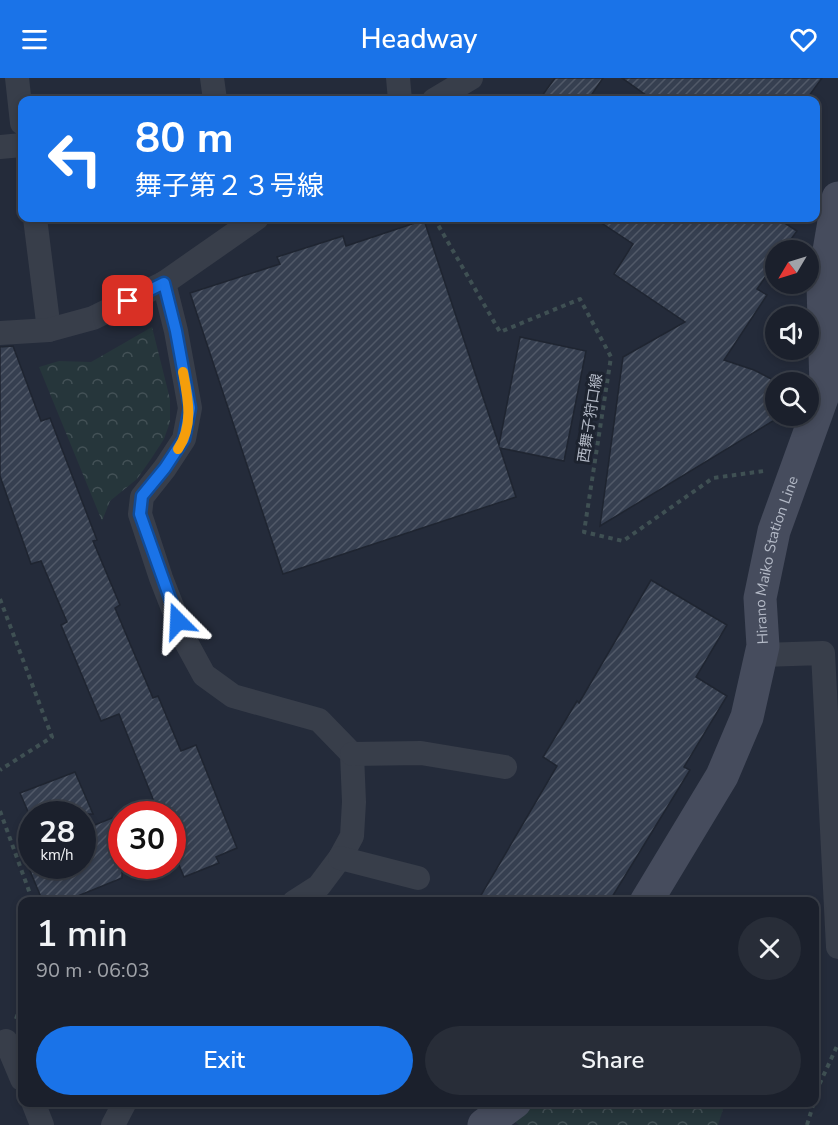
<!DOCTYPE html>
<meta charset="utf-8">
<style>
:root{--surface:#1b202c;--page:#282d38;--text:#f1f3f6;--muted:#a0a3a9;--line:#393e48;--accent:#1a73e8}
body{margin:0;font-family:"Nunito Sans","Noto Sans JP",sans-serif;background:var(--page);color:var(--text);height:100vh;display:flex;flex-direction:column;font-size:22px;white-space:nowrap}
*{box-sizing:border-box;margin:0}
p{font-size:20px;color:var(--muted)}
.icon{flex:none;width:33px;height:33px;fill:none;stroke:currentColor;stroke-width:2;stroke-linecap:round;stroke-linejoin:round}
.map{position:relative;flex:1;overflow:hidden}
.side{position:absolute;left:18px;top:819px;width:801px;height:210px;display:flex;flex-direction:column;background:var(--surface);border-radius:12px;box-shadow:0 3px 9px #0003,0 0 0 2px var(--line)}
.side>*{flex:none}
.banner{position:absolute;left:18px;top:18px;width:802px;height:126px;border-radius:12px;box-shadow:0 3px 9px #0003,0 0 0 2px var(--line);background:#1a73e8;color:#fff;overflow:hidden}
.needle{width:39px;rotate:232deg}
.buttons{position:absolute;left:765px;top:162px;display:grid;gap:12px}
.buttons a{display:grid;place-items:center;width:54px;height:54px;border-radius:50%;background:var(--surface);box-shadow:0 3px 9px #0003,0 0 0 2px var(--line);font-size:30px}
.speed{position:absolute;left:18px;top:723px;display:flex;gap:12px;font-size:30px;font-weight:700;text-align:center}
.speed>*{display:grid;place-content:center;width:78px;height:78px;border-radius:50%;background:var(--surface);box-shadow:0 3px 9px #0003,0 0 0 2px var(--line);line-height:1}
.speed small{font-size:15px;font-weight:400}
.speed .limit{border:9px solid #d22;background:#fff;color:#111}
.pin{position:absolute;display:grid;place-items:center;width:51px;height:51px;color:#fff;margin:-26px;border-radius:12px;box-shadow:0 3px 9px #0006}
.me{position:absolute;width:66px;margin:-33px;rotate:339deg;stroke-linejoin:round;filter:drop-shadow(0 0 4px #0008)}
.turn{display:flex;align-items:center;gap:21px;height:126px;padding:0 18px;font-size:27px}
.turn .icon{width:78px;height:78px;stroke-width:2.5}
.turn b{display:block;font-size:42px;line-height:51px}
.round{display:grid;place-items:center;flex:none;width:63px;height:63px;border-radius:32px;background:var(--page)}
.summary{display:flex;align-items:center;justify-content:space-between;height:102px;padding:0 18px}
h1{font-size:36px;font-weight:600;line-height:45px}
.primary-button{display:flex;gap:12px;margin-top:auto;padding:12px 18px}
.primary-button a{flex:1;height:69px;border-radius:36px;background:var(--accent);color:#fff;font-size:24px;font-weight:600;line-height:69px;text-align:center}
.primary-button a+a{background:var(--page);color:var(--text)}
header{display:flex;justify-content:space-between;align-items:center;height:78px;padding:0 18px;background:var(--accent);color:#fff;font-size:27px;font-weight:600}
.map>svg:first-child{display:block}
.park{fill:url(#park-crowns)}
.building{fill:url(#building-hatch);stroke:#1f2531;stroke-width:1.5}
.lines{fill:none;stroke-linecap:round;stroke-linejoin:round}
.path{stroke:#3f5053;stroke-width:4;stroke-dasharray:4.5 4.5;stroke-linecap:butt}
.minor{stroke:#383e4a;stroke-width:24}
.secondary{stroke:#464c5d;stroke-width:33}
.route-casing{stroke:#114b97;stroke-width:15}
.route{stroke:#1a73e8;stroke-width:10}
.slow{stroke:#f59e0b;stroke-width:10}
.labels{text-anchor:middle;stroke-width:6;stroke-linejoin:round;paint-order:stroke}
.street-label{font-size:15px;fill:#b3b9c6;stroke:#1d232f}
</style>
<header><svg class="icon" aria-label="menu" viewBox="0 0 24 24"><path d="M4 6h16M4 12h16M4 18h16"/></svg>Headway<svg class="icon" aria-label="heart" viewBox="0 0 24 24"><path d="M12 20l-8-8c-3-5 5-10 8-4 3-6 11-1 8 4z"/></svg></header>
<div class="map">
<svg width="838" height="1047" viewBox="0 0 838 1047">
<defs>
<pattern id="park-crowns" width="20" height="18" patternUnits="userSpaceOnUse" patternTransform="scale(1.5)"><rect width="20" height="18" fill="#26363b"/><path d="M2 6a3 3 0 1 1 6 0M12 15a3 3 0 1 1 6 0" fill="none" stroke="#435156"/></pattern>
<pattern id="building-hatch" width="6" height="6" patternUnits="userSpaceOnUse" patternTransform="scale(1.5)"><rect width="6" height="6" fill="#363f50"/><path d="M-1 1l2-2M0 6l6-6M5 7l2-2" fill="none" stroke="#515968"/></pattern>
</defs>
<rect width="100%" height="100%" fill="#242b3a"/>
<g class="park">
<polygon points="152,249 170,321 170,344 164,361 151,381 137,401 110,423 102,443 39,289 59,283 91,284"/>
<polygon points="536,1025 725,1025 718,1047 519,1047 515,1044"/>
</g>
<g class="building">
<polygon points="555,0 603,0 588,22 539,22"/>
<polygon points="622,0 822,0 806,22 653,22"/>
<polygon points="594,140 777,140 797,153 783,172 776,172 776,184 757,211 767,217 724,282 754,292 777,304 776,338 781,338 600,448 623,279 685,244 614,196 633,166"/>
<polygon points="424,142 499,367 520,259 586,273 564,383 500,370 516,419 283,496 190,215 280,186 277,179 343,158 346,168"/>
<polygon points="13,268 41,343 50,340 97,462 93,463 120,527 115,530 153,620 158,618 181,673 196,667 237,770 216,779 219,785 184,799 172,770 172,736 159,736 119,636 101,643 61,547 67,544 41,483 31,486 0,398 0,269"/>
<polygon points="651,502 727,547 696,599 727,618 684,689 690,692 609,824 477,824 557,688 543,679 577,623 579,625"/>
<polygon points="75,694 93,736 29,736 20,715"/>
<polygon points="122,736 122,800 63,824 43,824 28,788 82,788 82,752"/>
</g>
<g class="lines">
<g class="path">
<polyline points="434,140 500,254 580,221 611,279 584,454 623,463 713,400 764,393"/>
<polyline points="0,521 52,659 0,692"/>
<polyline points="0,733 33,824"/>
<polyline points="16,941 22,925"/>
<polyline points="814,1023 820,1005 838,966"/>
<polyline points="807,1047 814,1024"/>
</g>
<g class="minor">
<polyline points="17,0 22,45"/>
<polyline points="212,0 215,22"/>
<polyline points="398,0 400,22"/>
<polyline points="434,22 471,0"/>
<polyline points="0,69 22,67"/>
<polyline points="35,140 49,252"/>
<polyline points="164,205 176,253 190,330 184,361 165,390 142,419 140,436 161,500 186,564 204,597 233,618 319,642 352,676 354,724 352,758 340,780 319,808 294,824"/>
<polyline points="0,255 49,252 93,240 164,205 257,140"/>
<polyline points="761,577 823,575 838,869"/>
<polyline points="352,676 421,675 505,689"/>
<polyline points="340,780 418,800"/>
<polyline points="6,963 22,1001"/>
<polyline points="33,1024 42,1047"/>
<polyline points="113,1047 125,1024"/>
</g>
<g class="secondary">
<path id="s1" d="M646 824 722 698 747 639 763 568 760 520 774 453 826 309 823 208 838 120"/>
<polyline points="484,1047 515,1024"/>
</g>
</g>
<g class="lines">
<g class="route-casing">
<polyline id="route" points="128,223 164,205 176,253 190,330 184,361 165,390 142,418 140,436 178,543"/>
</g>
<use href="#route" class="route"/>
<path class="slow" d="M178 371C194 347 188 320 183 294"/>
</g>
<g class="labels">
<g class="street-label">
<text transform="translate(590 340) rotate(-81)" y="5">西舞子狩口線</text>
<text dy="5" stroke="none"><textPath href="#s1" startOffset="372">Hirano Maiko Station Line</textPath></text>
</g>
</g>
</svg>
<div class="buttons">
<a><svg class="needle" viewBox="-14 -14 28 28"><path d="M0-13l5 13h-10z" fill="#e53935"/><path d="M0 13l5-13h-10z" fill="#a0a3a9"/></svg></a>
<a><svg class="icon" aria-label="sound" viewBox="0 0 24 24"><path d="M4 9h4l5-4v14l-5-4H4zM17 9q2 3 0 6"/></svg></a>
<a><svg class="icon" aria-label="search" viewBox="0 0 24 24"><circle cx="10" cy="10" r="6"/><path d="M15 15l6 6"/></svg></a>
</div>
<div class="speed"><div>28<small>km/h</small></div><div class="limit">30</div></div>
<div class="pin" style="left:128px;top:223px;background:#d93025"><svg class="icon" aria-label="arrive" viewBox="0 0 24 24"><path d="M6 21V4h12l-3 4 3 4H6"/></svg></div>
<svg class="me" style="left:178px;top:543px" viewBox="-20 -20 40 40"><path d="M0-17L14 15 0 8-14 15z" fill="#1a73e8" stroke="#fff" stroke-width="4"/></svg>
<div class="banner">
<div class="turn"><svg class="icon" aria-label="left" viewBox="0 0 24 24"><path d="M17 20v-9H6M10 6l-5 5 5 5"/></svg><div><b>80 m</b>舞子第２３号線</div></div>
</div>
<section class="side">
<div class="summary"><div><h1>1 min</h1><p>90 m · 06:03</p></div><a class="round"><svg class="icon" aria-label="close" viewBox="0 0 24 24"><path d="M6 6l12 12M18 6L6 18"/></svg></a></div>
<div class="primary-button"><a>Exit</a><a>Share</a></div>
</section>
</div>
